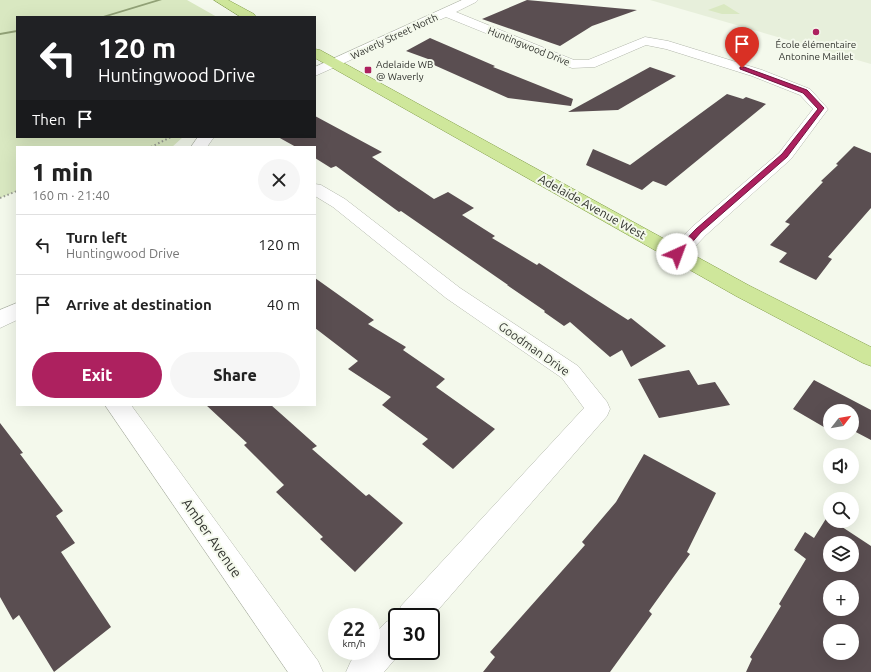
<!DOCTYPE html>
<meta charset="utf-8">
<style>
:root{--surface:#fff;--page:#f6f6f6;--text:#222;--muted:#767676;--line:#e0e0e0;--accent:#ad215f}
body{margin:0;font-family:Ubuntu,sans-serif;background:var(--page);color:var(--text);height:100vh;display:flex;flex-direction:column;font-size:15px;white-space:nowrap}
*{box-sizing:border-box;margin:0}
p{font-size:13px;color:var(--muted)}
.icon{flex:none;width:22px;height:22px;fill:none;stroke:currentColor;stroke-width:2;stroke-linecap:round;stroke-linejoin:round}
.map{position:relative;flex:1;overflow:hidden}
.side{position:absolute;left:16px;top:146px;width:300px;height:260px;display:flex;flex-direction:column;background:var(--surface);border-radius:0px;box-shadow:0 4px 16px #0002}
.side>*{flex:none}
.hud{position:absolute;left:16px;top:16px;width:300px;height:122px;border-radius:0px;box-shadow:0 4px 16px #0002;background:#202124;color:#fff;overflow:hidden}
.needle{width:26px;rotate:59deg}
.buttons{position:absolute;left:823px;top:404px;display:grid;gap:8px}
.buttons a{display:grid;place-items:center;width:36px;height:36px;border-radius:50%;background:var(--surface);box-shadow:0 4px 16px #0002;font-size:20px}
.speed{position:absolute;left:328px;top:608px;display:flex;gap:8px;font-size:20px;font-weight:700;text-align:center}
.speed>*{display:grid;place-content:center;width:52px;height:52px;border-radius:50%;background:var(--surface);box-shadow:0 4px 16px #0002;line-height:1}
.speed small{font-size:10px;font-weight:400}
.speed .limit{border:2px solid #111;border-radius:6px;background:#fff;color:#111}
.pin{position:absolute;display:grid;place-items:center;width:34px;height:34px;color:#fff;margin:-41px -17px;border-radius:50% 50% 50% 0;rotate:-45deg;box-shadow:0 0 4px #0007}
.pin .icon{rotate:45deg}
.me{position:absolute;width:44px;margin:-22px;rotate:43deg;stroke-linejoin:round;filter:drop-shadow(0 0 3px #0008)}
.turn{display:flex;align-items:center;gap:14px;height:84px;padding:0 16px;font-size:18px}
.turn .icon{width:52px;height:52px;stroke-width:2.5}
.turn b{display:block;font-size:28px;line-height:34px}
.then{display:flex;align-items:center;height:38px;padding:0 16px;background:#0003;gap:8px;font-size:15px}
.round{display:grid;place-items:center;flex:none;width:42px;height:42px;border-radius:21px;background:var(--page)}
.overview{display:flex;align-items:center;justify-content:space-between;height:68px;padding:0 16px}
h1{font-size:24px;font-weight:800;line-height:30px}
.cta{display:flex;gap:8px;margin-top:auto;padding:8px 16px}
.cta a{flex:1;height:46px;border-radius:24px;background:var(--accent);color:#fff;font-size:16px;font-weight:800;line-height:46px;text-align:center}
.cta a+a{background:var(--page);color:var(--text)}
ul{padding:0;list-style:none}
li{display:flex;align-items:center;gap:12px;height:60px;padding:0 16px;border-top:1px solid var(--line)}
li div{flex:1}
li b{display:block;font-size:15px}
li em{font-style:normal}
.map>svg:first-child{display:block}
.built{fill:#e7efdb}
.green{fill:#d9e8c1}
.lines{fill:none;stroke-linecap:round;stroke-linejoin:round}
.stream{fill:#91a176;fill-rule:evenodd}
.building{fill:#5a4e51;fill-rule:evenodd}
.minor-casing{stroke:#b2b7ab;stroke-width:1}
.major-casing{stroke:#839e4a;stroke-width:1}
.path{stroke:#979a91;stroke-width:2;stroke-dasharray:1.5 2.5;stroke-linecap:butt}
.minor{fill:#fff;fill-rule:evenodd}
.major{fill:#cfe79b;fill-rule:evenodd}
.route{fill:#ad215f;stroke:#70153e}
.poi-dot{fill:#ad215f;stroke:#f4f9ec;stroke-width:1.5}
.labels{text-anchor:middle;stroke-width:4;stroke-linejoin:round;paint-order:stroke}
.far-street-label{font-size:10px;fill:#31332e;stroke:#f4f9ec}
.far-poi-label{font-size:10px;fill:#31332e;stroke:#f4f9ec}
.street-label{font-size:12px;fill:#31332e;stroke:#f4f9ec}
.near-street-label{font-size:14px;fill:#31332e;stroke:#f4f9ec}
</style>
<div class="map">
<svg width="871" height="672" viewBox="0 0 871 672">
<rect width="100%" height="100%" fill="#f4f9ec"/>
<polygon class="built" points="650,0 871,0 871,64"/>
<g class="green">
<polygon points="0,0 187,0 217,17 17,17 17,137 183,137 172,147 17,147 17,191 0,198"/>
<polygon points="724,4 740,14 722,14 708,10"/>
</g>
<g class="lines">
<g class="stream">
<polygon points="156,0 162,0 106,17 100,17"/>
<polygon points="17,30 17,32 0,35 0,33"/>
</g>
</g>
<g class="building">
<polygon points="527,0 637,10 592,26 560,46 482,19"/>
<polygon points="430,38 495,66 493,67 573,99 571,106 508,98 425,61 428,59 406,51"/>
<polygon points="650,67 676,76 618,110 568,112"/>
<polygon points="727,94 743,99 746,97 766,104 666,186 653,181 642,190 586,165 593,149 630,165"/>
<polygon points="315,116 382,152 372,157 434,199 448,192 474,208 462,215 495,236 492,238 537,265 539,263 628,320 631,318 666,346 631,367 622,350 610,357 570,322 564,326 544,312 545,311 507,285 508,285 401,211 399,212 336,166 331,168 315,158 315,147 296,147 278,137 315,137"/>
<polygon points="854,146 871,153 871,208 828,257 832,259 816,280 779,262 787,253 770,245 790,224 785,222 823,182 821,181 838,165 836,164"/>
<polygon points="315,278 374,320 368,324 406,347 403,350 445,379 436,387 495,429 453,469 422,444 428,439 382,405 391,397 348,369 358,361 315,328"/>
<polygon points="689,370 698,385 715,382 730,405 659,418 638,379"/>
<polygon points="814,380 871,410 871,440 852,430 852,411 830,411 829,430 793,409"/>
<polygon points="206,405 271,405 317,446 312,449 366,496 369,494 403,523 355,572 320,539 323,537 276,492 284,485 244,445 247,443"/>
<polygon points="0,423 23,453 20,454 63,511 56,516 75,543 61,552 111,627 54,672 19,615 13,620 0,597"/>
<polygon points="644,454 716,493 687,552 690,554 649,611 652,614 610,672 483,672 495,657 490,652 585,545 582,542 616,502"/>
<path d="M827 517 830 521H833L871 546V672H746L752 659 750 657 781 606 779 604 806 559 794 550 805 532 814 538ZM830 543H852V565H830ZM830 587H852V609H830ZM830 631H852V653H830Z"/>
</g>
<g class="lines">
<g class="minor-casing">
<g id="minor">
<polygon points="462,0 478,0 476,2 456,12 574,60 588,60 645,37 668,41 762,70 810,89 828,109 791,159 706,235 684,258 677,260 670,258 667,254 670,250 692,227 779,153 813,109 800,95 752,76 666,49 646,45 595,67 572,68 446,17 315,76 315,67"/>
<polygon points="198,137 214,137 207,147 191,147"/>
<polygon points="315,184 321,185 345,199 460,288 578,366 607,402 610,409 607,416 431,618 431,617 397,617 397,651 402,651 384,672 346,672 351,661 359,651 371,651 371,638 386,622 397,617 401,606 584,408 562,378 446,298 333,207 315,196"/>
<polygon points="17,303 17,320 0,328 0,310"/>
<polygon points="105,405 131,405 318,661 323,672 288,672"/>
</g>
</g>
<g class="major-casing">
<g id="major">
<polygon points="214,0 228,0 254,14 256,17 241,17"/>
<polygon points="315,49 320,50 750,286 871,347 871,366 863,363 736,296 315,58"/>
</g>
</g>
<g class="path">
<polyline points="151,147 171,137"/>
<polyline points="0,198 17,191"/>
</g>
<use href="#minor" class="minor"/>
<use href="#major" class="major"/>
</g>
<polygon class="route" points="740,67 744,67 807,90 824,108 787,157 701,232 680,256 674,256 674,252 696,229 782,154 818,109 803,93 740,69"/>
<g class="poi-dot">
<circle cx="816" cy="32" r="4"/>
<rect x="364" y="66" width="8" height="8" rx="2"/>
</g>
<g class="labels">
<g class="far-street-label">
<text transform="translate(394 36) rotate(-25)" y="4">Waverly Street North</text>
<text transform="translate(529 46) rotate(22)" y="4">Huntingwood Drive</text>
</g>
<g class="far-poi-label">
<text x="816" y="48">École élémentaire<tspan x="816" dy="12">Antonine Maillet</tspan></text>
<text x="376" y="68" text-anchor="start">Adelaide WB<tspan x="376" dy="12">@ Waverly</tspan></text>
</g>
<g class="street-label">
<text transform="translate(592 207) rotate(29)" y="4">Adelaide Avenue West</text>
<text transform="translate(534 349) rotate(35)" y="4">Goodman Drive</text>
</g>
<g class="near-street-label">
<text transform="translate(212 538) rotate(55)" y="5">Amber Avenue</text>
</g>
</g>
</svg>
<div class="buttons">
<a><svg class="needle" viewBox="-14 -14 28 28"><path d="M0-13l5 13h-10z" fill="#e53935"/><path d="M0 13l5-13h-10z" fill="#767676"/></svg></a>
<a><svg class="icon" aria-label="sound" viewBox="0 0 24 24"><path d="M4 9h4l5-4v14l-5-4H4zM17 9q2 3 0 6"/></svg></a>
<a><svg class="icon" aria-label="search" viewBox="0 0 24 24"><circle cx="10" cy="10" r="6"/><path d="M15 15l6 6"/></svg></a>
<a><svg class="icon" aria-label="layers" viewBox="0 0 24 24"><path d="M12 4l9 5-9 5-9-5zM3 14l9 5 9-5"/></svg></a>
<a>+</a>
<a>−</a>
</div>
<div class="speed"><div>22<small>km/h</small></div><div class="limit">30</div></div>
<div class="pin" style="left:742px;top:68px;background:#d93025"><svg class="icon" aria-label="arrive" viewBox="0 0 24 24"><path d="M6 21V4h12l-3 4 3 4H6"/></svg></div>
<svg class="me" style="left:677px;top:254px" viewBox="-20 -20 40 40"><circle r="19" fill="#fff"/><path d="M0-13L10 11 0 6-10 11z" fill="#ad215f"/></svg>
<div class="hud">
<div class="turn"><svg class="icon" aria-label="left" viewBox="0 0 24 24"><path d="M17 20v-9H6M10 6l-5 5 5 5"/></svg><div><b>120 m</b>Huntingwood Drive</div></div>
<div class="then">Then<svg class="icon" aria-label="arrive" viewBox="0 0 24 24"><path d="M6 21V4h12l-3 4 3 4H6"/></svg></div>
</div>
<section class="side">
<div class="overview"><div><h1>1 min</h1><p>160 m · 21:40</p></div><a class="round"><svg class="icon" aria-label="close" viewBox="0 0 24 24"><path d="M6 6l12 12M18 6L6 18"/></svg></a></div>
<ul>
<li><svg class="icon" aria-label="left" viewBox="0 0 24 24"><path d="M17 20v-9H6M10 6l-5 5 5 5"/></svg><div><b>Turn left</b><p>Huntingwood Drive</p></div><em>120 m</em></li>
<li><svg class="icon" aria-label="arrive" viewBox="0 0 24 24"><path d="M6 21V4h12l-3 4 3 4H6"/></svg><div><b>Arrive at destination</b></div><em>40 m</em></li>
</ul>
<div class="cta"><a>Exit</a><a>Share</a></div>
</section>
</div>
